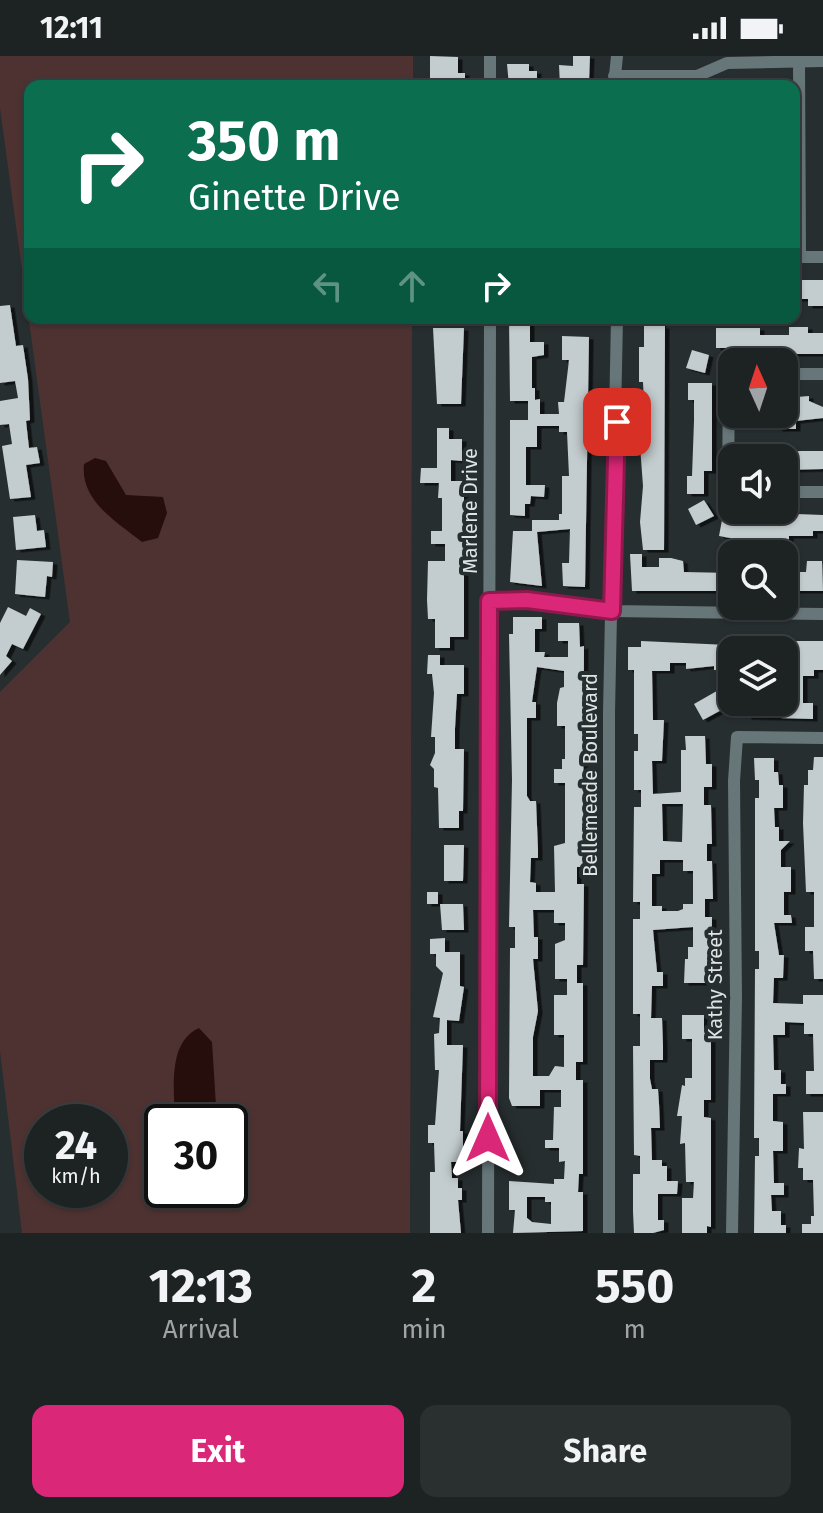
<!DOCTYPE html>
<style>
:root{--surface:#1d2223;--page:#2a2f30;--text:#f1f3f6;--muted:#a0a4a6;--line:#3b3f41;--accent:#db2777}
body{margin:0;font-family:"Fira Sans",sans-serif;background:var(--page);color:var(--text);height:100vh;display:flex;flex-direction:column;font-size:30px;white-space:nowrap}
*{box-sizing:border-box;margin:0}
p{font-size:26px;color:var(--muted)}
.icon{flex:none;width:44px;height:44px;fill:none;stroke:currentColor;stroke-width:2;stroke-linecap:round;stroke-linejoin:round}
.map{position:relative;height:1177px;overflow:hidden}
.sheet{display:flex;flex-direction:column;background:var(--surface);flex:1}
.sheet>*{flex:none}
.hud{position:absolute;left:24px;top:24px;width:776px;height:244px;border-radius:16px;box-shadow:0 2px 6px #0004,0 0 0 2px var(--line);background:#0b6e4f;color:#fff;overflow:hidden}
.needle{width:52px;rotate:357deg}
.tools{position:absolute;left:718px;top:292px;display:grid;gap:16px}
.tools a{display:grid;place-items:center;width:80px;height:80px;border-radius:16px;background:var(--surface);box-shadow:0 2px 6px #0004,0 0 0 2px var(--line);font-size:40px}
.speed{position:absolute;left:24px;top:1048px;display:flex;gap:16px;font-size:40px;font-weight:700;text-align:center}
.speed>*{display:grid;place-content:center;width:104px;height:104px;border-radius:50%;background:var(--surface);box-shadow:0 2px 6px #0004,0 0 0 2px var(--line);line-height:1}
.speed small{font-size:20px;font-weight:400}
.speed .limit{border:4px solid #111;border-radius:12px;background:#fff;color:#111}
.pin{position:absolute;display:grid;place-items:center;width:68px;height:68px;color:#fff;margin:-34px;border-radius:16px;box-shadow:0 4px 12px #0006}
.me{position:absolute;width:88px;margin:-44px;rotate:0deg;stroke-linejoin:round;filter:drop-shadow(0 0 6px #0008)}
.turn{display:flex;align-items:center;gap:28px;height:168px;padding:0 32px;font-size:36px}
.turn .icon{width:104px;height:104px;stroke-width:2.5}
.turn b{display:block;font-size:56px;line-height:68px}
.lanes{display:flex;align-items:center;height:76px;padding:0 32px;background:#0003;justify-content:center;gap:40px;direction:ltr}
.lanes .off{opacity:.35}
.eta{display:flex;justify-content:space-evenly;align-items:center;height:136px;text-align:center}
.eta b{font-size:48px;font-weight:700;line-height:56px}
.cta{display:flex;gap:16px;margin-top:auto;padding:16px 32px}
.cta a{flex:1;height:92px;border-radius:16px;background:var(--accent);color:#fff;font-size:32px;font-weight:700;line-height:92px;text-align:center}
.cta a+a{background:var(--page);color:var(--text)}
.status{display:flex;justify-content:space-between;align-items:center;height:56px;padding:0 40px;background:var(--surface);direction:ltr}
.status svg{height:22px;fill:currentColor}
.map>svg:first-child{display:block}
.green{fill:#4d3231;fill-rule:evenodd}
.water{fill:#260e0d}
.building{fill:#c3ccce;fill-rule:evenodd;filter:url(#shadow)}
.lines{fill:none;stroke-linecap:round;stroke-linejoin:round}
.street{stroke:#677679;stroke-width:12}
.route-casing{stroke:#8e194d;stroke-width:20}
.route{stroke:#db2777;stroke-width:14}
.labels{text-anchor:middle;stroke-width:8;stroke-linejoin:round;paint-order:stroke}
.street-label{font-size:20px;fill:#dfe4e5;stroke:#272e2f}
</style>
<div class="status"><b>12:11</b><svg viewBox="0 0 49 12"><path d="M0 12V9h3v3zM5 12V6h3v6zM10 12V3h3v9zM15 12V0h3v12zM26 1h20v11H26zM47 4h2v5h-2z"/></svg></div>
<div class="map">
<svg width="823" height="1177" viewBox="0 0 823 1177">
<defs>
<filter id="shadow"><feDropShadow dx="4.5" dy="2.5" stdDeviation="0" flood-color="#0009"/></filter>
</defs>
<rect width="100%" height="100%" fill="#272e2f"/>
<path class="green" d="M0 0H413V30H30V262H412L410 1177H22L0 995V636L70 566 0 52ZM42 1066H110V1134H42ZM162 1066H230V1134H162Z"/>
<g class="water">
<path d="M95 402 106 405 126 439 163 441 167 457 158 482 142 486C117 466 80 445 84 408Z"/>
<path d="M199 972 212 986 217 1066H175C175 1037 166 987 199 972Z"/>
</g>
<g class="building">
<polygon points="430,0 458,1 458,17 465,17 465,28 430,29"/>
<polygon points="573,0 590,0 589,25 582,25 582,30 560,30 559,9 573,10"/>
<polygon points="507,8 529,8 529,15 537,15 537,26 509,30"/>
<polygon points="794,224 823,224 823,250 808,250 808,243 794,243"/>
<polygon points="10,249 16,290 23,289 28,323 30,364 26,365 29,392 37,391 40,407 26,409 31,441 10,443 2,390 12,388 9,368 0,369 0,345 18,342 15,325 0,327 0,250"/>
<polygon points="509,262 530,262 530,286 544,286 544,299 532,301 532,332 535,332 535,344 540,343 540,358 559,358 558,346 564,346 569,304 562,304 562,280 589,281 585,531 563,530 562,507 569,507 570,473 537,476 542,530 510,526 513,475 532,475 532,464 559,464 559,458 562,458 562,420 569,420 567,376 559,376 559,370 537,370 537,391 526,391 526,429 545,429 544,441 531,440 530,448 525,448 525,460 510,459 510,364 528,364 528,345 510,345"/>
<polygon points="644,262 662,262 662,270 665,270 664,494 643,494 640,466 643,430 639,376 644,373 644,348 643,326 639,326 639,291 644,291"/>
<polygon points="789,271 808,271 808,277 823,277 823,298 766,298 766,292 716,292 716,272 760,272 760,279 789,279"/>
<polygon points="433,272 464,272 461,348 437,348"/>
<polygon points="692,294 709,299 705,317 686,312"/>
<polygon points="688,327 712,327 712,415 704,415 704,438 687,438 687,420 692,420 694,365 694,344 688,344"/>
<polygon points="809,340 809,345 823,351 823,362 796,365 796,373 778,373 778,366 766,366 766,358 784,358 784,342"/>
<polygon points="437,372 449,372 449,383 462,383 462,405 451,404 451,425 464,425 464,581 450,581 450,592 435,592 435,563 428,563 427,544 428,505 445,505 445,488 431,488 431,475 442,475 442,442 438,442 439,427 420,427 421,412 437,412"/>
<polygon points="801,395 823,395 823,413 784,414 784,396"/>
<polygon points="704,444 714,460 696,469 688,453"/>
<polygon points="770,457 823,459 823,475 813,475 813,480 789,480 789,487 747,485 719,480 722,464 746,466 746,460"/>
<polygon points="35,459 37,475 44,474 46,491 16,494 13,461"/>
<polygon points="630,498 642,498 642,511 659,511 659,502 671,502 683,505 684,516 732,517 732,535 632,535"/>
<polygon points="17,504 53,506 52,521 47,520 45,541 15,538"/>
<polygon points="807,505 822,505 823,535 784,535 784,516 806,516"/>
<polygon points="8,551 26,560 30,552 41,558 23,593 12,588 6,600 12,605 0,619 0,567"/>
<path d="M513 561H542V573H535V596H545L544 601H568V585H558V567H579L580 591 584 590 583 811H577V828H584L583 909H577V927H583V1006H576V1024H583V1118H579L578 1136H583V1175L513 1177 515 1154H509V1125L554 1128V1123H564L565 1105 559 1106V1092H545V1084H553L554 1051H561V1034H540V1050H512L509 1042 510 892H515V871H509L512 724 509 578H513ZM537 611 564 615V631L560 632 557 647V670H565V703H562V713H554V727H565V787L554 790 555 836H536V827L530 826 531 802H538V794L536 745H530L527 740V662H536V646H532ZM533 854H554V867H565V884L555 888V923H567V939H554V979H564V1011L555 1010 549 1020H533V981L538 955 533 903H538V881H534ZM527 1141H545V1146H551V1168L532 1166 527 1162Z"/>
<path d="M641 585 728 589 729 586 746 585H823V614H814V620H803V647H813V663L747 661V657H733V646H784V637L791 634V615L785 614 784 594H732V614H714V610L686 613V607H670V615H652L653 664H664L662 705H652L653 738 681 736V694H686L685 680H705L706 708H712V731H704V749H711L712 788H707V805H712L713 843H705V861H712L711 927H684L685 903H688V891H693V871L653 874 657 916H663V930H652L651 962H662L663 990V1004H650V1023L652 1033H658L659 1048 660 1072H651L652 1104H662V1110H667V1125H678L677 1138H658V1164H664V1174L653 1177H634L633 1156V1118H640V1100L634 1099 633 990H640V958H633V863H640V846H633L634 751H641V734H634V695H638V678H634V614H628V591H641ZM662 748H683L682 786 663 785ZM660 804H683V815H693V848H683V853L678 855H662V850H652V818H660Z"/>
<polygon points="428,599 440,599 440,609 464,609 464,638 457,638 455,672 455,693 464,693 463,755 459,755 459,772 439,772 438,732 434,731 434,713 430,709 435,697 435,681 431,681 434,637 432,618 427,618"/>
<polygon points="722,632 725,652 703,664 694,648"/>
<polygon points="814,701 823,701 823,923 814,923 813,895 805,895 805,871 814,871 814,836 806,836 803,767 804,729 808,729 808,714 813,714"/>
<polygon points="754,702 774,702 774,716 778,716 779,729 783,729 783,752 774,752 775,771 779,771 779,785 790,785 781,794 781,811 791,811 791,836 784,836 784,859 791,859 792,867 774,867 779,899 784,899 783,922 774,922 773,947 803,948 803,939 823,939 823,1038 806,1038 806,1015 814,1015 813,978 804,978 804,967 785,966 785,979 773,979 774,1014 781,1014 781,1028 786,1028 786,1038 773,1038 773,1065 783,1066 783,1095 773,1095 774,1127 784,1127 784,1139 771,1139 772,1155 781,1155 781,1169 786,1169 786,1177 754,1177 755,1100 759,1100 759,1082 754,1082 755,913 759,913 759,895 755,895 755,742 759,742 759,724 755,724"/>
<polygon points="444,789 464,789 463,825 444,825"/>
<rect x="427" y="836" width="11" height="12"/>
<polygon points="440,848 463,848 464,874 442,874"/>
<polygon points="445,882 445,896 460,896 460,930 464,931 459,965 447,964 447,989 463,989 460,1075 463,1075 463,1106 451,1106 452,1122 458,1122 458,1132 462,1132 462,1144 458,1144 461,1177 430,1177 430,1116 435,1116 434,1087 428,1087 428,1069 435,1069 439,1014 435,1014 434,978 439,977 440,962 433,961 443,917 436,910 436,898 430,898 430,883"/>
<polygon points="682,959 704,959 704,973 711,973 711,1044 704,1044 704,1061 711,1062 711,1171 707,1170 707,1177 682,1177 682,1142 693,1142 694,1126 686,1126 685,1087 680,1088 682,1060 677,1060 682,1029 685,1030 685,1022 692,1022 692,983 682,983"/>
<polygon points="803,1056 823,1056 823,1177 802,1177 802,1168 811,1168 811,1160 814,1160 813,1124 803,1124 803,1112 798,1112 799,1092 804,1093"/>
</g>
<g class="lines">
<g class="street">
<polyline points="490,0 490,30"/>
<polyline points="799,5 800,201"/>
<polyline points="614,20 697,20 727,7 823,5"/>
<polyline points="614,30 617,0"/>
<polyline points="794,201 823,201"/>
<polyline points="732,317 729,317 728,436 732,436"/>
<polyline points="784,318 823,318"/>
<polyline points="784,436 823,436"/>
<polyline points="489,545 527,544 612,555 823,558"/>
<polyline points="488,1177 490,262"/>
<polyline points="609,1177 609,657 617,262"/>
<polyline points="732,1177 736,942 734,725 737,681 823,682"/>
</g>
</g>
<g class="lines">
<g class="route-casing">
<polyline id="route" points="488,1082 489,545 527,544 612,555 617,366"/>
</g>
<use href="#route" class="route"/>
</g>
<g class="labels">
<g class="street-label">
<text transform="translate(470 455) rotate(-90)" y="7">Marlene Drive</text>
<text transform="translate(590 719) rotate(-90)" y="7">Bellemeade Boulevard</text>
<text transform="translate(715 929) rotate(-90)" y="7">Kathy Street</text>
</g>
</g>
</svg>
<div class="tools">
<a><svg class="needle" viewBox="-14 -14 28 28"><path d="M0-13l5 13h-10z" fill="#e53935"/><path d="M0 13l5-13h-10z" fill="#a0a4a6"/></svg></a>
<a><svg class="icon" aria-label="sound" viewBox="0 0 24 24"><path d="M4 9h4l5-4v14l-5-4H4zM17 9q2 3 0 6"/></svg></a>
<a><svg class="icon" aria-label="search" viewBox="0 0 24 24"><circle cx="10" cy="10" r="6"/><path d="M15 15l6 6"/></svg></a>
<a><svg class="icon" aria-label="layers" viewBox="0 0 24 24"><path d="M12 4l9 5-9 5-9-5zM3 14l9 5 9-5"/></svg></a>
</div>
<div class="speed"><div>24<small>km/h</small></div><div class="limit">30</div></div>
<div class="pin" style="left:617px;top:366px;background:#d93025"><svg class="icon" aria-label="arrive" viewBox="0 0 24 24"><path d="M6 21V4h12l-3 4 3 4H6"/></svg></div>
<svg class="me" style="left:488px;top:1082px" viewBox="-20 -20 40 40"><path d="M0-17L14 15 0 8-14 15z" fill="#db2777" stroke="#fff" stroke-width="4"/></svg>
<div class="hud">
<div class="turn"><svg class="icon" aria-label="right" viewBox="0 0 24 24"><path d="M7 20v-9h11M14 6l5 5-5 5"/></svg><div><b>350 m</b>Ginette Drive</div></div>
<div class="lanes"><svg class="icon off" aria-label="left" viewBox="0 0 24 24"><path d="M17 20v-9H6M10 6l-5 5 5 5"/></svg><svg class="icon off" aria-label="ahead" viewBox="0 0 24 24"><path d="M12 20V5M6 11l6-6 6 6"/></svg><svg class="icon" aria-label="right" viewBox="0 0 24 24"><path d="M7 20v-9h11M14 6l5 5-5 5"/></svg></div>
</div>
</div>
<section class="sheet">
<div class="eta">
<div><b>12:13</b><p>Arrival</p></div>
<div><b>2</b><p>min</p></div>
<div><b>550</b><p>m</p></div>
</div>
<div class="cta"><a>Exit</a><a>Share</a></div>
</section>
